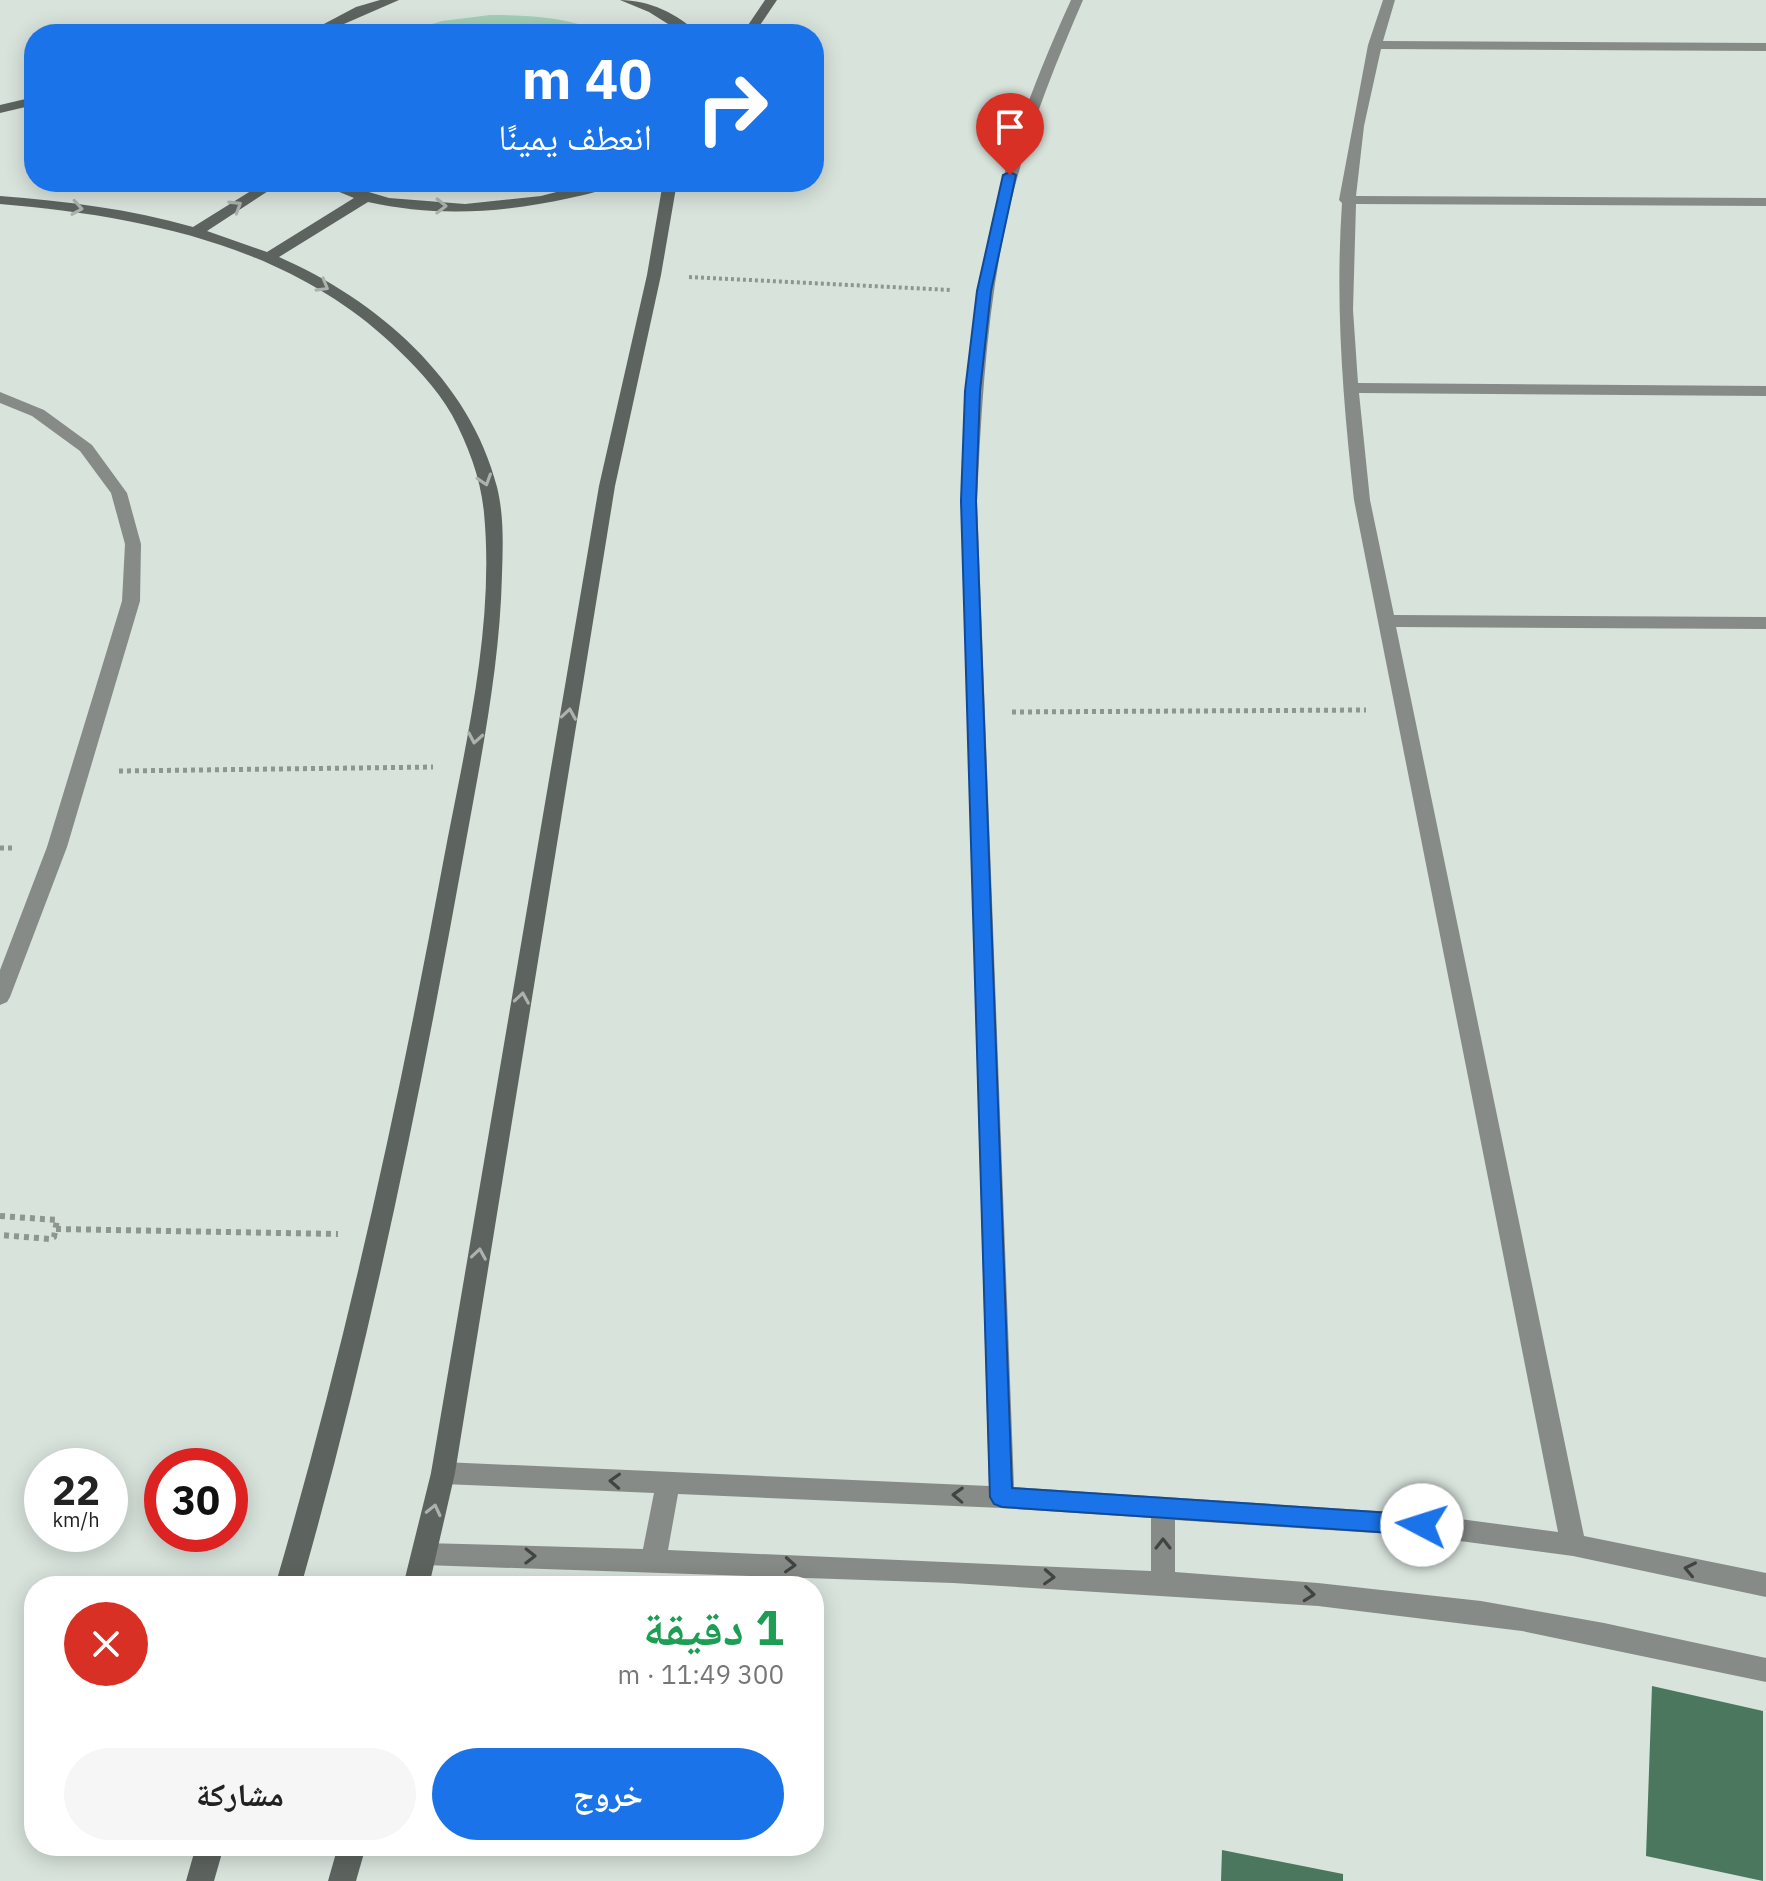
<!DOCTYPE html>
<html lang="ar">
<meta charset="utf-8">
<style>
:root{--surface:#fff;--page:#f6f6f6;--text:#222;--muted:#767676;--accent:#1a73e8}
body{margin:0;font-family:"IBM Plex Sans","Noto Naskh Arabic",sans-serif;background:var(--page);color:var(--text);direction:rtl;height:100vh;display:flex;flex-direction:column;font-size:30px;white-space:nowrap}
*{box-sizing:border-box;margin:0}
p{font-size:26px;color:var(--muted)}
.icon{flex:none;width:44px;height:44px;fill:none;stroke:currentColor;stroke-width:2;stroke-linecap:round;stroke-linejoin:round}
.map{position:relative;flex:1;overflow:hidden;direction:ltr}
.side{position:absolute;left:24px;top:1576px;width:800px;height:280px;display:flex;flex-direction:column;background:var(--surface);border-radius:32px;box-shadow:0 4px 20px #0003;direction:rtl}
.side>*{flex:none}
.guide{position:absolute;left:24px;top:24px;width:800px;height:168px;border-radius:32px;box-shadow:0 4px 20px #0003;direction:rtl;background:#1a73e8;color:#fff;overflow:hidden}
.speed{position:absolute;left:24px;top:1448px;display:flex;gap:16px;font-size:40px;font-weight:700;text-align:center}
.speed>*{display:grid;place-content:center;width:104px;height:104px;border-radius:50%;background:var(--surface);box-shadow:0 4px 20px #0003;line-height:1}
.speed small{font-size:20px;font-weight:400}
.speed .limit{border:12px solid #d22;background:#fff;color:#111}
.pin{position:absolute;display:grid;place-items:center;width:68px;height:68px;color:#fff;margin:-82px -34px;border-radius:50% 50% 50% 0;rotate:-45deg;box-shadow:0 0 8px #0007}
.pin .icon{rotate:45deg}
.me{position:absolute;width:88px;margin:-44px;rotate:275deg;stroke-linejoin:round;filter:drop-shadow(0 0 6px #0008)}
.turn{display:flex;align-items:center;gap:28px;height:168px;padding:0 40px;font-size:36px}
.turn .icon{width:104px;height:104px;stroke-width:2.5}
.turn b{display:block;font-size:56px;line-height:68px}
.round{display:grid;place-items:center;flex:none;width:84px;height:84px;border-radius:42px;background:var(--page)}
.summary{display:flex;align-items:center;justify-content:space-between;height:136px;padding:0 40px}
h1{font-size:48px;font-weight:700;line-height:60px;color:#1e9e55}
.action{display:flex;gap:16px;margin-top:auto;padding:16px 40px}
.action a{flex:1;height:92px;border-radius:48px;background:var(--accent);color:#fff;font-size:32px;font-weight:700;line-height:92px;text-align:center}
.action a+a{background:var(--page);color:var(--text)}
.map>svg:first-child{display:block}
.green{fill:#a5cfb6}
.building{fill:#4b775e}
.lines{fill:none;stroke-linecap:round;stroke-linejoin:round}
.path-far2{stroke:#8e9690;stroke-width:4;stroke-dasharray:3 3;stroke-linecap:butt}
.path-far1{stroke:#8e9690;stroke-width:5;stroke-dasharray:4 4;stroke-linecap:butt}
.path{stroke:#8e9690;stroke-width:6;stroke-dasharray:5 5;stroke-linecap:butt}
.street{fill:#878b88;fill-rule:evenodd}
.secondary{fill:#5d645f;fill-rule:evenodd}
.oneway{stroke:#aeb2af}
.oneway2{stroke:#414442}
.route{fill:#1a73e8;stroke:#114b97;stroke-width:2}
</style>
<div class="map">
<svg width="1766" height="1881" viewBox="0 0 1766 1881">
<rect width="100%" height="100%" fill="#d8e3dc"/>
<path class="green" d="M490 15C531 15 569 17 607 34H398L442 21Z"/>
<g class="building">
<polygon points="1652,1686 1763,1711 1763,1881 1646,1856"/>
<polygon points="1222,1850 1343,1874 1343,1881 1221,1881"/>
</g>
<g class="lines">
<polyline class="path-far2" points="689,277 951,290"/>
<g class="path-far1">
<polyline points="1012,712 1366,710"/>
<polyline points="119,771 433,767"/>
<polyline points="0,848 16,848"/>
</g>
<g class="path">
<polyline points="0,1216 57,1220 54,1237 50,1239 0,1235"/>
<polyline points="56,1229 338,1234"/>
</g>
<g class="street">
<path d="M1071 0H1083C1057 60 1033 119 1016 182 988 286 982 394 977 501L1014 1487 1422 1514 1558 1532 1354 500C1343 400 1335 305 1342 203L1339 200 1368 45 1383 0H1395L1383 41 1766 43V51L1381 49 1364 126 1356 196 1766 198V206L1356 204 1353 310 1358 383 1766 386V396L1359 393 1370 500 1394 615 1766 617V629L1396 627 1584 1536 1766 1573V1597L1573 1556 1422 1536 1175 1520V1572L1318 1583 1481 1601 1604 1623 1766 1658V1682L1522 1631 1318 1606 953 1583 424 1565 415 1562 412 1554 415 1546 424 1543 643 1549 654 1493 443 1484 434 1481 431 1473 434 1465 443 1462 989 1486 961 501C966 394 973 286 1002 182 1020 119 1044 59 1071 0ZM678 1494 1002 1508 1151 1518V1571L668 1550Z"/>
<polygon points="0,392 44,410 92,445 127,493 141,544 140,601 67,847 10,997 7,1002 0,1005 0,970 47,847 122,601 125,544 111,493 80,451 32,416 0,403"/>
</g>
<g class="secondary">
<polygon points="380,0 399,0 321,34 305,34 356,7"/>
<path d="M620 0C649 0 678 14 699 34H684L649 12Z"/>
<polygon points="765,0 777,0 754,34 742,34"/>
<polygon points="34,97 34,105 0,113 0,105"/>
<path d="M265 182H282L207 231 267 252 354 198 315 182H335L389 198 465 204 541 196 595 182H616C605 191 584 195 570 198 503 213 435 217 368 202L279 257C377 300 470 380 497 487 504 515 503 545 502 574 500 664 482 753 466 841 421 1092 371 1340 301 1586H275C345 1348 398 1107 443 863 464 750 495 629 484 513 481 479 468 445 452 415 436 387 414 365 391 343 284 244 140 216 0 204V196C65 201 130 209 193 227Z"/>
<polygon points="663,182 677,182 661,275 615,486 455,1473 429,1586 403,1586 431,1473 599,486 647,275"/>
<polygon points="196,1846 224,1846 214,1881 186,1881"/>
<polygon points="338,1846 366,1846 356,1881 328,1881"/>
</g>
</g>
<defs><path id="oneway-chevron" d="M-2-3.5L2.5 0L-2 3.5" fill="none" stroke-width="1.6" stroke-linecap="round" stroke-linejoin="round" transform="scale(2)"/></defs>
<g class="oneway">
<use href="#oneway-chevron" transform="translate(236 206) rotate(-32)"/>
<use href="#oneway-chevron" transform="translate(441 206) rotate(1)"/>
<use href="#oneway-chevron" transform="translate(77 208) rotate(9)"/>
<use href="#oneway-chevron" transform="translate(323 286) rotate(30)"/>
<use href="#oneway-chevron" transform="translate(485 480) rotate(72)"/>
<use href="#oneway-chevron" transform="translate(569 714) rotate(-81)"/>
<use href="#oneway-chevron" transform="translate(475 738) rotate(100)"/>
<use href="#oneway-chevron" transform="translate(522 998) rotate(-81)"/>
<use href="#oneway-chevron" transform="translate(479 1254) rotate(-81)"/>
<use href="#oneway-chevron" transform="translate(434 1510) rotate(-77)"/>
</g>
<g class="oneway2">
<use href="#oneway-chevron" transform="translate(615 1481) rotate(-177)"/>
<use href="#oneway-chevron" transform="translate(958 1495) rotate(-178)"/>
<use href="#oneway-chevron" transform="translate(1163 1544) rotate(-90)"/>
<use href="#oneway-chevron" transform="translate(530 1556) rotate(1)"/>
<use href="#oneway-chevron" transform="translate(790 1565) rotate(3)"/>
<use href="#oneway-chevron" transform="translate(1690 1569) rotate(-168)"/>
<use href="#oneway-chevron" transform="translate(1049 1577) rotate(3)"/>
<use href="#oneway-chevron" transform="translate(1309 1594) rotate(6)"/>
</g>
<polygon class="route" points="1010,172 1016,175 991,291 980,391 976,501 1012,1488 1422,1515 1430,1518 1433,1525 1430,1532 1422,1535 1002,1507 994,1504 990,1497 961,501 965,391 977,291 1003,175"/>
</svg>
<div class="speed"><div>22<small>km/h</small></div><div class="limit">30</div></div>
<div class="pin" style="left:1010px;top:175px;background:#d93025"><svg class="icon" aria-label="arrive" viewBox="0 0 24 24"><path d="M6 21V4h12l-3 4 3 4H6"/></svg></div>
<svg class="me" style="left:1422px;top:1525px" viewBox="-20 -20 40 40"><circle r="19" fill="#fff"/><path d="M0-13L10 11 0 6-10 11z" fill="#1a73e8"/></svg>
<div class="guide">
<div class="turn"><svg class="icon" aria-label="right" viewBox="0 0 24 24"><path d="M7 20v-9h11M14 6l5 5-5 5"/></svg><div><b>40 m</b>انعطف يمينًا</div></div>
</div>
<section class="side">
<div class="summary"><div><h1>1 دقيقة</h1><p>300 m · 11:49</p></div><a class="round" style="background:#d93025;color:#fff"><svg class="icon" aria-label="close" viewBox="0 0 24 24"><path d="M6 6l12 12M18 6L6 18"/></svg></a></div>
<div class="action"><a>خروج</a><a>مشاركة</a></div>
</section>
</div>
